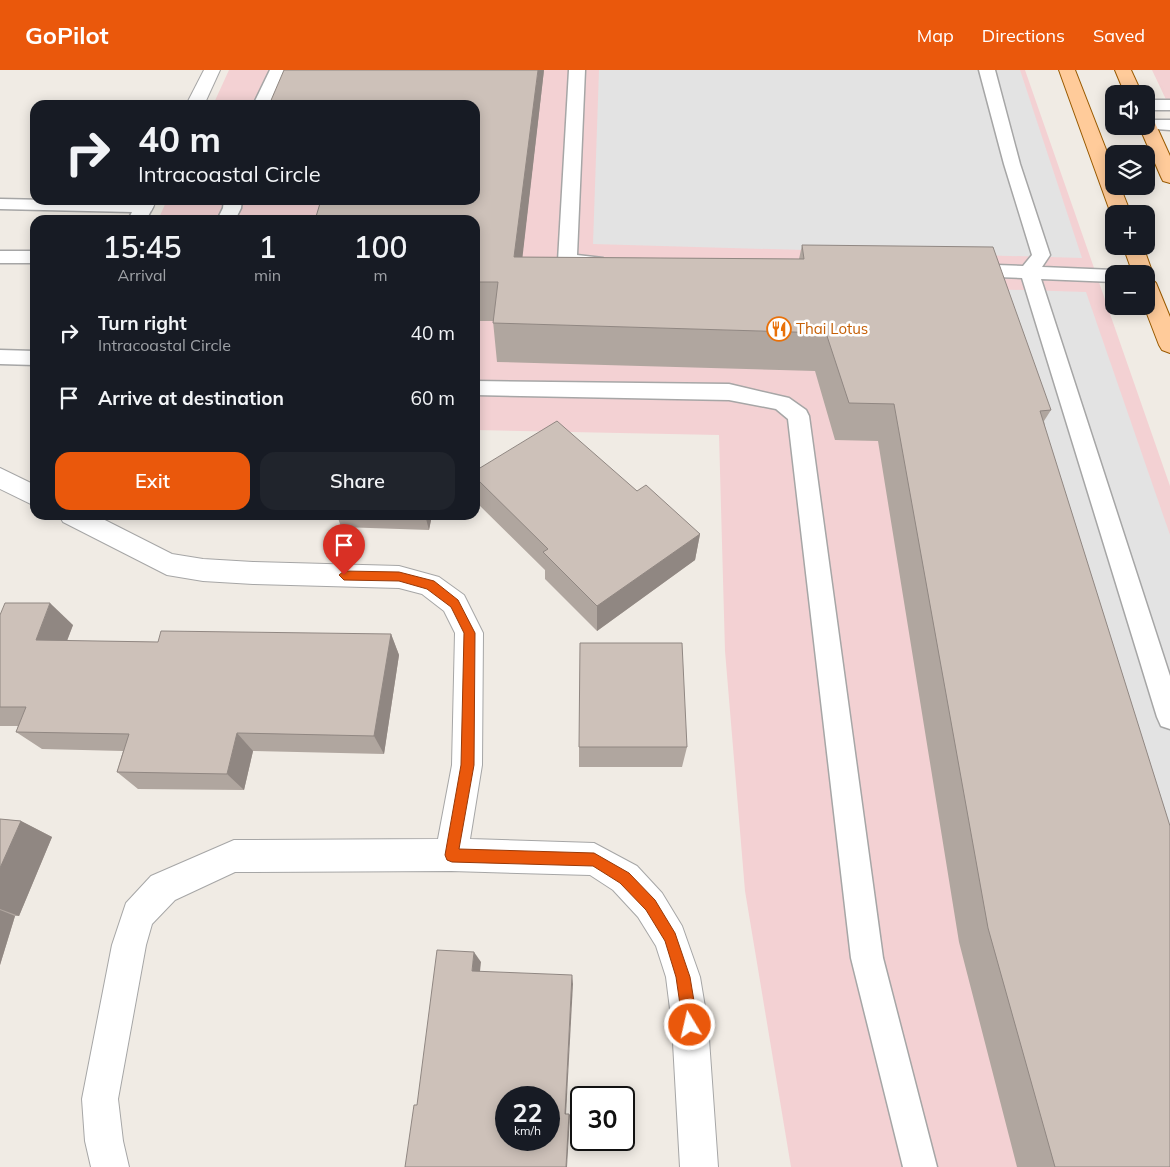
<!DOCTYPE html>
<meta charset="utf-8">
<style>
:root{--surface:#171b24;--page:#20242c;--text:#f1f3f6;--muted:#9ea1a6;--accent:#ea580c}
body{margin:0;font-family:Mulish,sans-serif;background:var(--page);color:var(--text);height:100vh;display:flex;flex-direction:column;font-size:19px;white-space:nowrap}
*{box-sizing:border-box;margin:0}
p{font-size:16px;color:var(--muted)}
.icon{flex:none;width:28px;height:28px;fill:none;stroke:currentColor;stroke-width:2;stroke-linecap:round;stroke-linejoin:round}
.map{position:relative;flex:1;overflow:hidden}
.side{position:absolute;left:30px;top:145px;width:450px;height:305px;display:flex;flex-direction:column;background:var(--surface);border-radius:15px;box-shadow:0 2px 12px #0003}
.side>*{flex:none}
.banner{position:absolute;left:30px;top:30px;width:450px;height:105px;border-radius:15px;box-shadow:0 2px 12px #0003;background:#171b24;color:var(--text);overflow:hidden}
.buttons{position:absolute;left:1105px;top:15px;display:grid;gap:10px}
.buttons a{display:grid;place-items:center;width:50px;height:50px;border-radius:10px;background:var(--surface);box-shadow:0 2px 12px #0003;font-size:25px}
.speed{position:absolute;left:495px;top:1016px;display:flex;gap:10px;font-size:25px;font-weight:700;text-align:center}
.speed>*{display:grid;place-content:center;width:65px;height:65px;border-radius:50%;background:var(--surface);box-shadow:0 2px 12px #0003;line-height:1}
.speed small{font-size:12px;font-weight:400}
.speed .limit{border:2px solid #111;border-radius:8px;background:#fff;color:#111}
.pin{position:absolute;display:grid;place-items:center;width:42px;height:42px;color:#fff;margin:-51px -21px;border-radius:50% 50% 50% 0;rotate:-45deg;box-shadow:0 0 5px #0007}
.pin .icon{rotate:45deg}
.me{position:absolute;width:55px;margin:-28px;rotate:351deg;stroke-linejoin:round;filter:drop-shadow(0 0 4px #0008)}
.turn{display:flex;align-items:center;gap:18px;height:105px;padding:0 25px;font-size:22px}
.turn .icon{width:65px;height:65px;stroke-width:2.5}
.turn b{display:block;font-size:35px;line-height:42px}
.eta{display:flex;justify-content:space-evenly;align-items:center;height:85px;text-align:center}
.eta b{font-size:30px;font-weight:600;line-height:35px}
.button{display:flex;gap:10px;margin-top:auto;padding:10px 25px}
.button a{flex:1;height:58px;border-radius:15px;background:var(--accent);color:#fff;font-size:20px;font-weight:600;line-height:58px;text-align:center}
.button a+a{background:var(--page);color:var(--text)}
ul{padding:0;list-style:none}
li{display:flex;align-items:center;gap:15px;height:65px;padding:0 25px}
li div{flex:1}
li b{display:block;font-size:19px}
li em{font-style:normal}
header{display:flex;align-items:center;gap:30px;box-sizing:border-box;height:70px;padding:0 25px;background:var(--accent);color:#fff}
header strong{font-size:24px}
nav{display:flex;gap:28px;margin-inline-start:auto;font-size:18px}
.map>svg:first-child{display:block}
.commercial{fill:#f3d1d3}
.parking{fill:#e3e3e3}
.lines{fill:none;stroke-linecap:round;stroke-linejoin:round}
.lane-casing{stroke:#a6a6a6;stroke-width:3}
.street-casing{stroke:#a6a6a6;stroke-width:2}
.primary-casing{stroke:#995a00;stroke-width:2}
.lane{fill:#fff;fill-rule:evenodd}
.street{fill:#fff;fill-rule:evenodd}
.primary{fill:#ffcb9a;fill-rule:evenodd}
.wall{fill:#b0a69f}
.shaded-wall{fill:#908782}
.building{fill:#cdc1b9;stroke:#908782;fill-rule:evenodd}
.route{fill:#ea580c;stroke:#983908}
.labels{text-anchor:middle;stroke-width:5;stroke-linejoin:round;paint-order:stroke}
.far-food-label{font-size:15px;fill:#c56008;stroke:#fff;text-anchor:start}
</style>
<header>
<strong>GoPilot</strong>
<nav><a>Map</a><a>Directions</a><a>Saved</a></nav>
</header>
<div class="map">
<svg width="1170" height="1097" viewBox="0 0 1170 1097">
<rect width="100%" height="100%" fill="#f0ebe4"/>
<g class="commercial">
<polygon points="229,0 1025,0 1170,416 1170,1097 791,1097 745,821 725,581 719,365 475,360 475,150 158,150 167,130 475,130 475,35 213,35"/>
<polygon points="1152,0 1170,0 1170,38"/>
</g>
<g class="parking">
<polygon points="599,0 1020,0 1082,188 593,174"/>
<polygon points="988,219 1086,222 1170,465 1170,871"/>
</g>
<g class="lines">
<g class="lane-casing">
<g id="lane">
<polygon points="270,0 286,0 269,35 253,35"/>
<path d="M569 0H585L577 185 603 188 605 192 603 196C590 200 573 199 560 195L558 191Z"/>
<polygon points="979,0 995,0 1020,94 1050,185 1042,197 1114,200 1122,204 1114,204 1114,212 1041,209 1170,606 1170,659 1161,656 1157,647 1022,208 968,206 961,204 959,200 961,196 968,194 1023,196 1032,185 1004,94"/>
<rect x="1146" y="30" width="24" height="10"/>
<polygon points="1147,50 1170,50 1170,60 1141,58 1140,56 1146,56"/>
<polygon points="0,129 144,132 150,133 153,137 146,150 128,150 132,142 0,139"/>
<polygon points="224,130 242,130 241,138 235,150 217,150 223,138"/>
<rect x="0" y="181" width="35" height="12"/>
<polygon points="0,280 35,281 35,295 0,294"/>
<polygon points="475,311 729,314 789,328 806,340 809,346 883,888 937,1097 903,1097 851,888 788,349 776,339 729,330 475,325"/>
</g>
</g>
<g class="street-casing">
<g id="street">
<polygon points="204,0 220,0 204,35 186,35"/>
<polygon points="137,130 157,130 151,141 144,143 137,141 134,137"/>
<polygon points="0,398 35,415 35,436 0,419"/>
<polygon points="59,445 95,445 172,484 203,489 253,492 399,496 439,507 464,525 483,563 482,695 470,769 594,773 637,796 662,823 682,856 700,907 708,955 718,1097 680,1097 672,955 666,907 656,876 638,847 613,820 590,805 451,801 235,802 175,830 152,854 146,875 118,1029 123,1071 129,1097 91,1097 85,1071 82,1029 112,875 126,833 151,806 234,770 438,769 452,695 455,563 444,541 422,524 399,518 253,514 203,511 167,505 63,452"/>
</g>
</g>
<g class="primary-casing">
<g id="primary">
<polygon points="1059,0 1075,0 1114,100 1114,116 1120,116 1131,144 1114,144 1114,148 1111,144"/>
<polygon points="1115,0 1131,0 1142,24 1125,24"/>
<polygon points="1146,48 1152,49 1155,53 1170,86 1170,113 1163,111 1161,107 1139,56 1146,56"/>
<polygon points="1123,176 1143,176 1153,204 1151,208 1156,213 1170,247 1170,283 1162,280 1159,275 1144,236 1146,236 1146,204 1133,204"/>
</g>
</g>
<use href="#lane" class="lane"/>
<use href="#street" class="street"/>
<use href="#primary" class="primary"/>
</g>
<g class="wall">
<polygon points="544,0 522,187 799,189 802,175 1051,340 1044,351 1170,1097 1017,1097 959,872 878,371 835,370 815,301 497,292 493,251 475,251 475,130"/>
<polygon points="475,401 637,421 700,464 695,490 597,561 545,509 545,500 476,432 475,425"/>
<polygon points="221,445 234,445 229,450"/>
<polygon points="337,445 432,445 429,460 341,457"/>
<polygon points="0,545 73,555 67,571 158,572 391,564 399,585 384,684 253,681 244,720 138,719 117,702 123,681 42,679 16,662 18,656 0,656"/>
<polygon points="579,677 687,677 682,697 579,697"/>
<polygon points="0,749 21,751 52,767 19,846 15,846 0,895"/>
</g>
<g class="shaded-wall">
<polygon points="538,0 544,0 518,226 514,187"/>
<polygon points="227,445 234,445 229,450"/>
<polygon points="425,445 432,445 429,460"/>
<polygon points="700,464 695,490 597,561 597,536"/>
<polygon points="50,533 73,555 59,591 36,570"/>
<polygon points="391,564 399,585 384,684 374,666"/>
<polygon points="237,663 253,681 244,720 227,704"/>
<polygon points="21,751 52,767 19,846 0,839 0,798"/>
<polygon points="0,840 15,846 0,895"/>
<polygon points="474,882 481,892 479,910 472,901"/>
<polygon points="572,905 573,914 566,1045 565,1044"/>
<polygon points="569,1044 570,1045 567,1097 566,1097"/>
</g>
<g class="building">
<polygon points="284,0 538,0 514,187 804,189 802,175 993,177 1051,340 1040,341 1170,756 1170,1097 1055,1097 988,858 894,334 849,333 826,263 493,253 498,212 475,212 475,150 315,150 321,130 475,130 475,35 269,35"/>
<polygon points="557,351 637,421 646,415 700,464 597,536 543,482 548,479 475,407 475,401"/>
<polygon points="5,533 50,533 36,570 158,572 161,561 391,564 374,666 237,663 227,704 117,702 129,664 16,662 26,637 0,637 0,545"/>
<polygon points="580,573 682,573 687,677 579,677"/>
<polygon points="0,749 21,751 0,798"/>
<path d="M437 880 474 882 472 901 572 905 565 1044H569L566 1097H405L414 1035H417ZM506 1028H549V1070H506Z"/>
</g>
<polygon class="route" points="344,501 399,502 434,511 458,530 475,563 474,695 459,779 594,783 629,803 655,830 675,863 690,907 698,955 696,960 690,963 685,960 683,955 676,907 665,871 646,840 620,813 593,796 452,792 447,790 445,785 461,695 464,563 451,537 427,519 399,511 344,510 339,505"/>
<defs>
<g id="restaurant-ring" transform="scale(1.25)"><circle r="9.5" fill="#fff" stroke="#e8710a" stroke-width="1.5"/><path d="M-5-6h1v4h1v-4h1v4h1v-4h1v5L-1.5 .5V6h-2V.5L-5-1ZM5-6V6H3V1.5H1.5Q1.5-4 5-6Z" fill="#e8710a"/></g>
</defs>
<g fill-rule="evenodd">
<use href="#restaurant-ring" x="779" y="259"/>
</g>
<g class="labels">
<g class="far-food-label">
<text x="796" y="264">Thai Lotus</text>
</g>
</g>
</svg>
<div class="buttons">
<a><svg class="icon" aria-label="sound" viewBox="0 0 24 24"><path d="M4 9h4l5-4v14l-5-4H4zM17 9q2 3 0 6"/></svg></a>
<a><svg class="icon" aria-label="layers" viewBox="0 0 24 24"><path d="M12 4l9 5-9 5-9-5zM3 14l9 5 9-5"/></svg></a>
<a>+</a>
<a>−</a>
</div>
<div class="speed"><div>22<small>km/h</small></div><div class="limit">30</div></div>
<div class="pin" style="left:344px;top:505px;background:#d93025"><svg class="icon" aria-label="arrive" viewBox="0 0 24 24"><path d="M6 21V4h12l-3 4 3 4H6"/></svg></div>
<svg class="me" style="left:690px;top:955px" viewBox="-20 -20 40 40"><circle r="17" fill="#ea580c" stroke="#fff" stroke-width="3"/><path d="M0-11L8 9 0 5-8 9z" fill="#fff"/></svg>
<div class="banner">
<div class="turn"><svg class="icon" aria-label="right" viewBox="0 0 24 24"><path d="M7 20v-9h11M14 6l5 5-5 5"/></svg><div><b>40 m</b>Intracoastal Circle</div></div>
</div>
<section class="side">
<div class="eta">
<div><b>15:45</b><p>Arrival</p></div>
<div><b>1</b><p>min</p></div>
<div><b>100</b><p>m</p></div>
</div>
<ul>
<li><svg class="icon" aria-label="right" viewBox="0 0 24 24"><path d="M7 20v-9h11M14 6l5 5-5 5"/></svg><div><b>Turn right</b><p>Intracoastal Circle</p></div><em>40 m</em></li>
<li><svg class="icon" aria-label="arrive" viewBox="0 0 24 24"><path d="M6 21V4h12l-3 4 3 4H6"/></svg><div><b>Arrive at destination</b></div><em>60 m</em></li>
</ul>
<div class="button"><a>Exit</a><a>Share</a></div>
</section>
</div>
